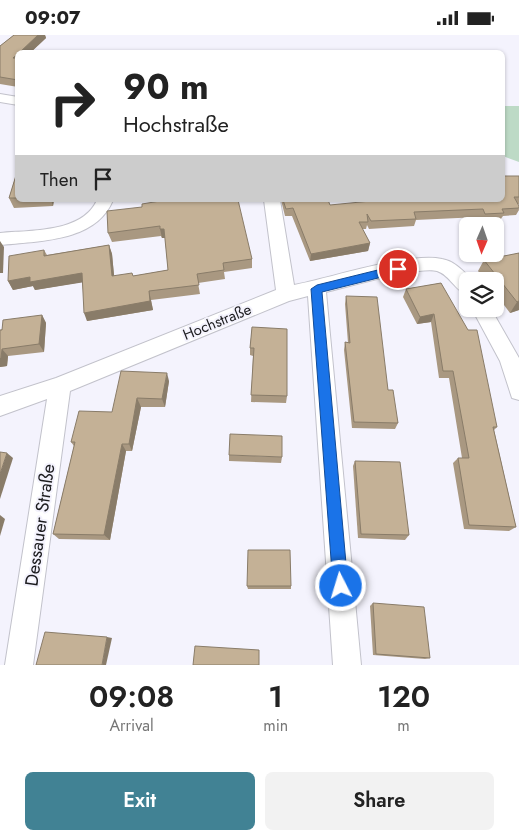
<!DOCTYPE html>
<meta charset="utf-8">
<style>
:root{--surface:#fff;--page:#f2f2f2;--text:#222;--muted:#767676;--accent:#418294}
body{margin:0;font-family:Jost,sans-serif;background:var(--page);color:var(--text);height:100vh;display:flex;flex-direction:column;font-size:19px;white-space:nowrap}
*{box-sizing:border-box;margin:0}
p{font-size:16px;color:var(--muted)}
.icon{flex:none;width:28px;height:28px;fill:none;stroke:currentColor;stroke-width:2;stroke-linecap:round;stroke-linejoin:round}
.map{position:relative;height:630px;overflow:hidden}
.panel{display:flex;flex-direction:column;background:var(--surface);flex:1}
.panel>*{flex:none}
.guide{position:absolute;left:15px;top:15px;width:490px;height:152px;border-radius:8px;box-shadow:0 1px 4px #0004;background:#fff;color:var(--text);overflow:hidden}
.needle{width:32px;rotate:182deg}
.buttons{position:absolute;left:459px;top:182px;display:grid;gap:10px}
.buttons a{display:grid;place-items:center;width:45px;height:45px;border-radius:8px;background:var(--surface);box-shadow:0 1px 4px #0004;font-size:25px}
.pin{position:absolute;display:grid;place-items:center;width:42px;height:42px;color:#fff;margin:-21px;border:2px solid #fff;border-radius:50%;box-shadow:0 1px 5px #0007}
.me{position:absolute;width:55px;margin:-28px;rotate:355deg;stroke-linejoin:round;filter:drop-shadow(0 0 4px #0008)}
.turn{display:flex;align-items:center;gap:18px;height:105px;padding:0 25px;font-size:22px}
.turn .icon{width:65px;height:65px;stroke-width:2.5}
.turn b{display:block;font-size:35px;line-height:42px}
.then{display:flex;align-items:center;height:48px;padding:0 25px;background:#0003;gap:10px;font-size:19px}
.eta{display:flex;justify-content:space-evenly;align-items:center;height:85px;text-align:center}
.eta b{font-size:30px;font-weight:600;line-height:35px}
.cta{display:flex;gap:10px;margin-top:auto;padding:10px 25px}
.cta a{flex:1;height:58px;border-radius:8px;background:var(--accent);color:#fff;font-size:20px;font-weight:600;line-height:58px;text-align:center}
.cta a+a{background:var(--page);color:var(--text)}
.status{display:flex;justify-content:space-between;align-items:center;height:35px;padding:0 25px;background:var(--surface);direction:ltr}
.status svg{height:14px;fill:currentColor}
.map>svg:first-child{display:block}
.green{fill:#bddac6}
.lines{fill:none;stroke-linecap:round;stroke-linejoin:round}
.minor-casing{stroke:#c2c2cb;stroke-width:2}
.minor{fill:#fff;fill-rule:evenodd}
.wall{fill:#a99881}
.shaded-wall{fill:#897c69}
.building{fill:#c4b196;stroke:#897c69}
.route{fill:#1a73e8;stroke:#114b97}
.labels{text-anchor:middle;stroke-width:4;stroke-linejoin:round;paint-order:stroke}
.street-label{font-size:15px;fill:#1b1b1e;stroke:#f4f3fd}
.near-street-label{font-size:18px;fill:#1b1b1e;stroke:#f4f3fd}
</style>
<div class="status"><b>09:07</b><svg viewBox="0 0 49 12"><path d="M0 12V9h3v3zM5 12V6h3v6zM10 12V3h3v9zM15 12V0h3v12zM26 1h20v11H26zM47 4h2v5h-2z"/></svg></div>
<div class="map">
<svg width="519" height="630" viewBox="0 0 519 630">
<rect width="100%" height="100%" fill="#f4f3fd"/>
<polygon class="green" points="503,71 519,71 519,127 503,121"/>
<g class="lines">
<g class="minor-casing">
<g id="minor">
<polygon points="0,59 18,62 18,70 0,67"/>
<path d="M97 165H113C96 207 39 206 0 210V198C30 195 83 198 97 165Z"/>
<path d="M264 165H280L294 250C331 243 408 217 442 224 455 226 464 237 473 246H468V260C455 256 450 240 437 236 419 231 348 252 326 257L361 630H333L308 261 289 266 70 356 33 630H5L47 364 0 381V361L56 343 276 255Z"/>
<polygon points="472,274 491,274 519,323 519,365 512,363 500,326"/>
</g>
</g>
<use href="#minor" class="minor"/>
</g>
<g class="wall">
<polygon points="14,0 45,0 46,3 30,18 18,18 18,52 0,49 0,11"/>
<polygon points="18,134 18,165 54,165 53,171 14,173 9,163"/>
<polygon points="519,141 519,169 518,169 519,175 516,180 503,181 500,185 481,186 479,182 416,185 414,191 369,194 367,190 366,194 362,194 370,208 368,216 310,226 292,181 285,181 281,165 328,165 330,170 502,165"/>
<polygon points="142,172 252,224 252,233 224,237 225,244 198,248 200,259 151,265 153,275 87,286 82,247 35,255 33,251 13,255 8,246 44,215 47,220 109,210 112,219 114,241 133,241 168,235 165,203 162,203 161,201 112,207 108,198"/>
<polygon points="519,218 519,275 510,278 495,258 495,246 486,246 478,236 484,225"/>
<polygon points="441,248 497,392 494,395 516,492 509,496 464,494 453,428 458,423 462,423 449,343 439,343 431,287 417,289 403,262 406,254"/>
<polygon points="346,261 388,355 398,388 395,394 352,393 344,315 345,307 348,308 345,269"/>
<polygon points="42,280 46,288 44,317 8,321 7,331 0,332 0,295"/>
<polygon points="252,292 287,361 286,368 251,367 253,321 250,320 250,313"/>
<polygon points="169,346 165,372 141,372 132,416 126,416 110,505 59,504 53,499 74,411 71,407 112,377"/>
<polygon points="229,420 282,422 281,428 229,426"/>
<polygon points="355,426 409,500 405,505 358,503 353,431"/>
<polygon points="247,551 291,551 291,554 248,554"/>
<polygon points="373,568 430,623 425,624 373,620 370,571"/>
</g>
<g class="shaded-wall">
<polygon points="38,0 45,0 46,3 30,18 19,18"/>
<polygon points="51,165 54,165 53,171"/>
<polygon points="160,194 164,194 166,203 162,203"/>
<polygon points="0,206 4,212 3,238 0,238"/>
<polygon points="370,208 368,216 310,226 311,219"/>
<polygon points="109,210 112,219 115,250 112,241"/>
<polygon points="82,238 85,247 35,255 33,251 13,255 8,246 30,242"/>
<polygon points="149,256 153,275 87,286 84,278"/>
<polygon points="519,266 519,275 510,278 517,267"/>
<polygon points="434,279 431,287 417,289 420,282"/>
<polygon points="42,280 46,288 44,317 39,309"/>
<polygon points="2,314 8,321 7,331 0,332 0,324"/>
<polygon points="167,338 169,346 165,372 162,364"/>
<polygon points="137,363 141,372 132,416 129,409"/>
<polygon points="122,409 126,416 110,505 104,500"/>
<polygon points="7,418 13,423 0,464 0,439"/>
<polygon points="0,480 5,484 0,501"/>
<polygon points="107,602 112,603 106,630 102,630"/>
</g>
<g class="building">
<polygon points="14,0 38,0 19,18 18,18 18,19 13,23 18,23 18,45 0,42 0,11"/>
<polygon points="18,134 18,163 9,163"/>
<polygon points="502,141 519,141 519,162 514,162 519,171 519,173 502,174 504,178 485,179 483,174 414,177 416,184 371,186 367,179 368,187 359,187 370,208 311,219 293,173 286,174 283,165 328,165 330,170 381,165 502,165"/>
<polygon points="166,165 238,165 252,224 223,228 224,235 197,239 199,250 149,256 150,266 84,278 82,238 30,247 30,242 8,246 9,221 44,215 44,221 109,210 112,241 132,238 133,241 168,235 164,194 160,194 160,191 108,198 107,176 142,172 142,169"/>
<polygon points="519,218 519,266 517,267 484,225"/>
<polygon points="441,248 468,295 477,295 497,392 493,392 516,492 469,490 458,423 469,423 453,336 443,336 434,279 420,282 406,254"/>
<polygon points="346,261 377,262 388,355 393,355 398,388 354,387 345,307 350,308"/>
<polygon points="42,280 39,309 2,314 1,323 0,324 0,295 2,295 3,285"/>
<polygon points="252,292 287,294 287,361 251,360 254,313 250,313"/>
<polygon points="121,336 167,338 162,364 137,363 129,409 122,409 104,500 53,499 75,407 71,407 79,376 112,377"/>
<polygon points="230,399 282,401 282,422 229,420"/>
<polygon points="0,417 7,418 0,439"/>
<polygon points="355,426 400,427 409,500 361,499"/>
<polygon points="248,515 290,515 291,551 247,551"/>
<polygon points="373,568 424,572 430,623 376,619"/>
<polygon points="45,597 107,602 102,630 36,630"/>
<polygon points="195,611 259,615 259,630 193,630"/>
</g>
<polygon class="route" points="398,230 402,231 402,237 322,257 348,551 346,556 341,558 335,556 333,551 311,254 317,250"/>
<g class="labels">
<g class="street-label">
<text transform="translate(217 287) rotate(-22)" y="5">Hochstraße</text>
</g>
<g class="near-street-label">
<text transform="translate(40 490) rotate(-82)" y="6">Dessauer Straße</text>
</g>
</g>
</svg>
<div class="buttons">
<a><svg class="needle" viewBox="-14 -14 28 28"><path d="M0-13l5 13h-10z" fill="#e53935"/><path d="M0 13l5-13h-10z" fill="#767676"/></svg></a>
<a><svg class="icon" aria-label="layers" viewBox="0 0 24 24"><path d="M12 4l9 5-9 5-9-5zM3 14l9 5 9-5"/></svg></a>
</div>
<div class="pin" style="left:398px;top:234px;background:#d93025"><svg class="icon" aria-label="arrive" viewBox="0 0 24 24"><path d="M6 21V4h12l-3 4 3 4H6"/></svg></div>
<svg class="me" style="left:341px;top:551px" viewBox="-20 -20 40 40"><circle r="17" fill="#1a73e8" stroke="#fff" stroke-width="3"/><path d="M0-11L8 9 0 5-8 9z" fill="#fff"/></svg>
<div class="guide">
<div class="turn"><svg class="icon" aria-label="right" viewBox="0 0 24 24"><path d="M7 20v-9h11M14 6l5 5-5 5"/></svg><div><b>90 m</b>Hochstraße</div></div>
<div class="then">Then<svg class="icon" aria-label="arrive" viewBox="0 0 24 24"><path d="M6 21V4h12l-3 4 3 4H6"/></svg></div>
</div>
</div>
<section class="panel">
<div class="eta">
<div><b>09:08</b><p>Arrival</p></div>
<div><b>1</b><p>min</p></div>
<div><b>120</b><p>m</p></div>
</div>
<div class="cta"><a>Exit</a><a>Share</a></div>
</section>
